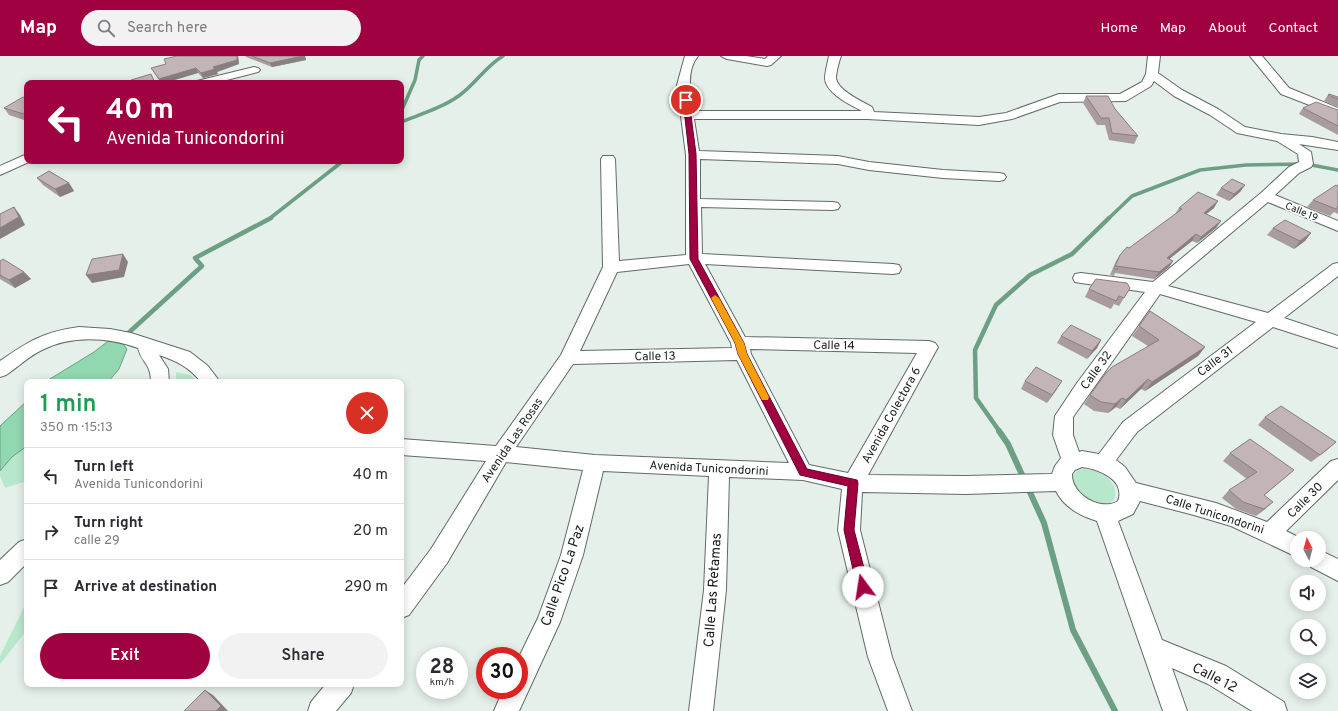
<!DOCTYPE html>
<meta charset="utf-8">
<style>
:root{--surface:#fff;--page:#f2f2f3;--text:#2b2b33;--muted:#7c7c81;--line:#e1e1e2;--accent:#a00241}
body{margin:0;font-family:Overpass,sans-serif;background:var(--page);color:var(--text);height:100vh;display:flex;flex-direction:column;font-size:15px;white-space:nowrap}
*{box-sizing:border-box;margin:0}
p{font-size:13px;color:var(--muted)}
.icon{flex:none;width:22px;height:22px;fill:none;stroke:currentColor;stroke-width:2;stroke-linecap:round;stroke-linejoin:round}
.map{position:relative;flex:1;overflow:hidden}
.panel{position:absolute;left:24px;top:323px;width:380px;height:308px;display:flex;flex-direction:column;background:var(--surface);border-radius:8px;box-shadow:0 2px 10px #0003}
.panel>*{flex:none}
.banner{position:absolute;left:24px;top:24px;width:380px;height:84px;border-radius:8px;box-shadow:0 2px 10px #0003;background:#a00241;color:#fff;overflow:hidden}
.needle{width:26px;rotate:354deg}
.buttons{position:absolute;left:1290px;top:475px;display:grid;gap:8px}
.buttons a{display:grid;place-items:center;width:36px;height:36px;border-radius:50%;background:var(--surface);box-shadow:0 2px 10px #0003;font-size:20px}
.speed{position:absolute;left:416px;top:591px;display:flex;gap:8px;font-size:20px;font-weight:700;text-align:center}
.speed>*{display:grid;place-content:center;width:52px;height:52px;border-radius:50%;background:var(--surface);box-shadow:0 2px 10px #0003;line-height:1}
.speed small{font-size:10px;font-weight:400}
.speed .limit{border:6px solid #d22;background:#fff;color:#111}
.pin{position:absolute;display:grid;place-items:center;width:34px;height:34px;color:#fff;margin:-17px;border:2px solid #fff;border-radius:50%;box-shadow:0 1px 4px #0007}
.me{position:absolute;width:44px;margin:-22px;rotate:346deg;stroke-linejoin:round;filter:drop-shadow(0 0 3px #0008)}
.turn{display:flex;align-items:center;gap:14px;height:84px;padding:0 16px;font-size:18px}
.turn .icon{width:52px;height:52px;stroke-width:2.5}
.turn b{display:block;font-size:28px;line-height:34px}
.round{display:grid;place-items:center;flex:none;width:42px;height:42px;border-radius:21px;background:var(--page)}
.headline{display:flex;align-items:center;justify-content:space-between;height:68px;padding:0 16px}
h1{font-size:24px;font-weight:600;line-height:30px;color:#1e9e55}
.primary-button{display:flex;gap:8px;margin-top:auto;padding:8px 16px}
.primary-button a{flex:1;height:46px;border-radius:24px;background:var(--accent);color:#fff;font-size:16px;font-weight:600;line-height:46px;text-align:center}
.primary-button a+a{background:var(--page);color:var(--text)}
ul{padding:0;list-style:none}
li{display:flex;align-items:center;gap:12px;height:56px;padding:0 16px;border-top:1px solid var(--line)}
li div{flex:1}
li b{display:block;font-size:15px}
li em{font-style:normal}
header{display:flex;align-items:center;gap:24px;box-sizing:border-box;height:56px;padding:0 20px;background:var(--accent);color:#fff}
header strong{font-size:19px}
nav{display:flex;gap:22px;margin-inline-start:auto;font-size:14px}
.search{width:280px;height:36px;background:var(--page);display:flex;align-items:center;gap:10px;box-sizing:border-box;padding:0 14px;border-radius:22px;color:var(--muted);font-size:15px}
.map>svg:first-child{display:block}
.green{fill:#b8e8cc}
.water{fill:#91d8b1;stroke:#6c9f83}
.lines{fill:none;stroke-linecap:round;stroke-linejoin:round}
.stream-far2{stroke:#6c9f83;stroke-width:3.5}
.stream-far1{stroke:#6c9f83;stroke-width:4.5}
.stream{stroke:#6c9f83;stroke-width:6}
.minor-casing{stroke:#626b66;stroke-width:2}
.minor{fill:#fff;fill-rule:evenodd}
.wall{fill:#a89c9d}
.shaded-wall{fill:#887f80}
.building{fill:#c3b5b7;stroke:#887f80}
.route{fill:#a00241;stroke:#68012a}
.slow{fill:#f59e0b}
.labels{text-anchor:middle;stroke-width:3.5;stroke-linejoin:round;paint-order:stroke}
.far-street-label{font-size:10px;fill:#161a18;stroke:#fff}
.street-label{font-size:12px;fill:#161a18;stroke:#fff}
.near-street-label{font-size:14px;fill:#161a18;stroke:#fff}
</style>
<header>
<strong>Map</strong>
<div class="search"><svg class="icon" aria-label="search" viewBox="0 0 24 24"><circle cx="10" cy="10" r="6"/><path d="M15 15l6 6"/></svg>Search here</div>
<nav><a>Home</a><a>Map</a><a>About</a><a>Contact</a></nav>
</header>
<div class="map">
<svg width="1338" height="655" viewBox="0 0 1338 655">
<rect width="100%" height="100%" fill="#e4f0e9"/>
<g class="green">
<polygon points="176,316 191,319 197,326 176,326"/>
<polygon points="27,390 27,425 5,432 0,420 0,415 12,401"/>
<path d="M1084 413C1121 415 1125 455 1098 448 1092 447 1084 442 1078 439L1071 422 1078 414Z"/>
<polygon points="27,545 27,574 0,608 0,600"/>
</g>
<g class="water">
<polygon points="116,279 127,293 119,313 108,326 45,326 94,296"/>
<polygon points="27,345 27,390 12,401 0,415 0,370"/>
</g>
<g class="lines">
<g class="stream-far2">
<polyline points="401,56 415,24 419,4 423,0"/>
<path d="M401 66C421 58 442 52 460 39 476 27 486 10 503 0"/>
<polyline points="269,163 343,105"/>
<polyline points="1108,163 1132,140 1200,114 1246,109 1306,108 1338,114"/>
</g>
<g class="stream-far1">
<polyline points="125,280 202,210 195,202 271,162"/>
<polyline points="1000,376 976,342 975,294 996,249 1030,219 1072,198 1109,162"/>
</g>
<polyline class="stream" points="999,375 1008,388 1044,467 1073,574 1115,655"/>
<g class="minor-casing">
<g id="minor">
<path d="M685 0H698C686 15 690 37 693 55H862C851 49 825 37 825 22 825 17 828 5 829 0H841C839 5 836 17 836 22 837 34 863 46 872 51L874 56 979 61 1006 57 1059 38H1120L1142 26 1146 18 1148 0H1160L1158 17 1182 34 1218 53 1245 71 1281 78 1312 81 1338 86V94L1299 88 1311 96 1313 108 1311 111 1299 117 1275 139 1338 165V175L1268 146 1168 230 1268 257 1333 208 1338 207V220L1284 262 1338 280V292L1273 271 1137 376 1116 404 1125 411 1136 427 1216 447 1267 466 1331 405 1338 403V424L1286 475 1300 482H1297V501L1231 470 1194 459 1140 445 1133 458 1118 465 1162 584 1226 610 1284 646 1287 655H1252L1208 628 1172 612 1187 655H1163L1097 465C1080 460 1064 451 1056 435L966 438 862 436 860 474 892 601 912 655H888L868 601 838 474 842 433 803 424 729 421 726 534 713 655H689L704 534 709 420 603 415 583 499 560 566 519 655H494L503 634H519V601L538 562 561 499 583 414 506 406 447 507 409 559 401 562V533L431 493 486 405 401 399V383L496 390 561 299 603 211 601 103 603 100H613L615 103 619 205 686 199V99L677 29ZM1154 25 1174 40 1210 59 1237 77 1277 85 1298 98 1299 106 1289 111 1261 137 1153 226 1081 217 1075 218 1073 222 1075 226 1081 227 1145 236 1077 327 1055 360 1053 379 1061 402 1055 410 1052 418 966 420 868 419 938 291 935 287 929 285 745 281 705 208 893 218 899 217 901 213 899 209 893 208 702 198 701 151 833 154 838 153 840 150 838 147 833 146 700 143V103L838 108 869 114 943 122 999 125 1004 124 1006 121 1004 118 999 117 943 114 869 106 838 100 699 95 694 63H867L979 69 1012 63 1060 46 1126 45 1151 30ZM689 208 731 287 732 292 580 295 617 216ZM1160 238 1256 266 1123 366 1099 398 1082 395 1079 396 1073 379V361ZM750 293 917 297 848 417 809 409 751 298ZM737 304 789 407 595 399 516 391 573 308ZM1082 411C1099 413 1126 424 1118 445 1101 456 1071 438 1072 418L1075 414Z"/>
<polygon points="721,0 746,0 765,3 768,0 781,0 771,9 767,10 727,3"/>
<polygon points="1250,0 1262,0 1289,32 1338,52 1338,60 1281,38"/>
<polygon points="254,11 258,12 260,14 258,16 215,27 195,27 197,25"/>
<polygon points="27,98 27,105 31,105 0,119 0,110"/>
<path d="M79 271 110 273 131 277 190 296 208 310 220 326H201C189 311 177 305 159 299L168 313 169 326H151C151 307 142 308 138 292 107 281 71 279 42 294 29 300 18 311 6 319L0 321V305C29 285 43 276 79 271Z"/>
<polygon points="27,483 27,507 8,526 0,529 0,504 19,486"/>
<polygon points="1319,494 1338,503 1338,525 1311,511 1308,504 1319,504"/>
<polygon points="326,628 354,628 351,637 336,655 308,655 311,646"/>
</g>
</g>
<use href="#minor" class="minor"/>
</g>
<g class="wall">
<polygon points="177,0 238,0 239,8 217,16 218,18 203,22 198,17 164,27 161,27 151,12 166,8"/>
<polygon points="245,0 305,0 306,4 272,11 246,1"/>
<polygon points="1328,39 1338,41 1338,51 1324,45"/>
<polygon points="1086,40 1115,53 1138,80 1134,88 1109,84 1105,69 1097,69 1083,47"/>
<polygon points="27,43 27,65 9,59 4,52"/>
<polygon points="1303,52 1338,54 1338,79 1299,58"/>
<polygon points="37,122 69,127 74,135 60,141 43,129"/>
<polygon points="1245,129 1240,136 1229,145 1216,139 1221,132"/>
<polygon points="1338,130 1338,158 1334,156 1330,160 1307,151 1313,144"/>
<polygon points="1179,152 1214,152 1206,158 1221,165 1216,172 1197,187 1192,185 1169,203 1173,205 1169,211 1154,223 1115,217 1114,220 1110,219 1116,205 1120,199 1176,158 1175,158"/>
<polygon points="1273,172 1311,177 1305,185 1294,193 1267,179"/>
<polygon points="0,205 24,216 31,223 15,232 0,223"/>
<polygon points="1130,232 1119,250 1114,248 1111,253 1085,241 1089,233"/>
<polygon points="1150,255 1205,291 1198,300 1145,335 1141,333 1120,353 1116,351 1108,357 1094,355 1084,348 1090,339 1148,290 1132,280"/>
<polygon points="1061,280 1101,284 1097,292 1087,303 1057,287"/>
<polygon points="1025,325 1057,333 1047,347 1021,333"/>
<polygon points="1265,361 1327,394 1311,406 1258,369"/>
<polygon points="1230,397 1294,414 1264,439 1265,453 1256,460 1236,453 1222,442 1229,434 1247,423 1223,405"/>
</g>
<g class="shaded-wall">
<polygon points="237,0 238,0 239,8 217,16 218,18 203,22 201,17"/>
<polygon points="303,0 305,0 306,4 272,11 270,7"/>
<polygon points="196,12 198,17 164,27 161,27 159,23"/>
<polygon points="69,127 74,135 60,141 55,133"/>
<polygon points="1245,129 1240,136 1229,145 1234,138"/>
<polygon points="1218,145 1214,152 1199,164 1204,157"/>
<polygon points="14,151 20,159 25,169 0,183 0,172"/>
<polygon points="1221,165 1216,172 1197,187 1201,181"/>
<polygon points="1311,177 1305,185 1294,193 1300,185"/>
<polygon points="1196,178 1192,185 1163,208 1167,202"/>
<polygon points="123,198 128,206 124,221 92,227 86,219"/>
<polygon points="1173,205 1169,211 1154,223 1159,216"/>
<polygon points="24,216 31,223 15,232 9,224"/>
<polygon points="1101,284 1097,292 1087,303 1092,295"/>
<polygon points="1205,291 1198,300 1145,335 1152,326"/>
<polygon points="1148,323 1141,333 1120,353 1126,344"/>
<polygon points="1062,325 1057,333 1047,347 1052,339"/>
<polygon points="1122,342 1116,351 1108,357 1115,348"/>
<polygon points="1336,386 1327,394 1311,406 1320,399"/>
<polygon points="1294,414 1286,421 1256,446 1264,439"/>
<polygon points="1273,446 1265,453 1256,460 1264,453"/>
<polygon points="205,634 213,639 228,655 216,655"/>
</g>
<g class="building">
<polygon points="177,0 237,0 237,4 213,11 215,13 201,17 196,12 159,23 151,12 166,8 164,3"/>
<polygon points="252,0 303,0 270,7"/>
<polygon points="151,18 155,27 133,27 131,24"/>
<polygon points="1329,38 1338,41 1338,43 1328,39"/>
<polygon points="1086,40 1108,40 1115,53 1138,80 1112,77 1109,62 1101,62"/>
<polygon points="23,41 27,43 27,59 4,52"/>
<polygon points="1316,46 1338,54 1338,70 1303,52"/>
<polygon points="49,115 69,127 55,133 37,122"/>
<polygon points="1232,123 1245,129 1234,138 1221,132"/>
<polygon points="1336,129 1338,130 1338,150 1336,153 1313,144"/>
<polygon points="1198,136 1218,145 1204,157 1221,165 1201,181 1196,178 1167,202 1173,205 1159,216 1116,210 1118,213 1114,213 1120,199 1127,191 1129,192 1182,153 1179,152"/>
<polygon points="14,151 19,161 0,172 0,158"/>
<polygon points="1285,164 1311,177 1300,185 1273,172"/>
<polygon points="123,198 119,214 86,219 92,203"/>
<polygon points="3,203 24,216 9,224 0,219 0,205"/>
<polygon points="1096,223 1127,227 1130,232 1124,242 1119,240 1116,245 1089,233"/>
<polygon points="1150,255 1205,291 1152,326 1148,323 1126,344 1122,342 1115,348 1101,346 1090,339 1106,317 1112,311 1159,284 1139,270"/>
<polygon points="1071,269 1101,284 1092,295 1061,280"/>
<polygon points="1036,311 1062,325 1052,339 1025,325"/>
<polygon points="1281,350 1336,386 1320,399 1265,361"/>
<polygon points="1250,383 1294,414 1264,439 1273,446 1264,453 1243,446 1229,434 1257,416 1230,397"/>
<polygon points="205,634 221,650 216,655 184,655"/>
</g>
<polygon class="route" points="686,42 689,44 696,98 698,203 744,287 747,298 807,413 857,424 858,427 854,474 869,531 867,535 863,536 859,535 857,531 844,474 848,430 800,419 738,298 735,287 690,203 689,98 683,44"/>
<polygon class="slow" points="715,239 719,242 744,287 747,298 769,341 768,344 762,344 738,298 735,287 711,242"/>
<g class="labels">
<g class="far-street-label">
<text transform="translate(1302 155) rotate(23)" y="4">Calle 19</text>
</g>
<g class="street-label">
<text transform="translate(834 289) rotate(1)" y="4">Calle 14</text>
<text transform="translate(655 300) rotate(-1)" y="4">Calle 13</text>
<text transform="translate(1215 305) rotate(-37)" y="4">Calle 31</text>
<text transform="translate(1096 314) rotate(-54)" y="4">Calle 32</text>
<text transform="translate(891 359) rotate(-61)" y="4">Avenida Colectora 6</text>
<text transform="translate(512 384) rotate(-56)" y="4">Avenida Las Rosas</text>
<text transform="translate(709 412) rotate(3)" y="4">Avenida Tunicondorini</text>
<text transform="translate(1305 444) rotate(-45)" y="4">Calle 30</text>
<text transform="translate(1215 458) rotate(18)" y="4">Calle Tunicondorini</text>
</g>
<g class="near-street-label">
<text transform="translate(562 519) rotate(-71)" y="5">Calle Pico La Paz</text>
<text transform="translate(712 534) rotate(-86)" y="5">Calle Las Retamas</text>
<text transform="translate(1215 621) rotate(27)" y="5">Calle 12</text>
</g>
</g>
</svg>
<div class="buttons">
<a><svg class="needle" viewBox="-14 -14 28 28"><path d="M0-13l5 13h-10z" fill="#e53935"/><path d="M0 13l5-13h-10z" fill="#7c7c81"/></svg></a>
<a><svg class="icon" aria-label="sound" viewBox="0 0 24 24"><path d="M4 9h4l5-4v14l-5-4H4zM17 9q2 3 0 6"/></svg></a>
<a><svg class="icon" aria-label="search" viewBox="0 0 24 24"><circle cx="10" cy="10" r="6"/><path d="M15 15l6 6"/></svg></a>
<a><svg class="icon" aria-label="layers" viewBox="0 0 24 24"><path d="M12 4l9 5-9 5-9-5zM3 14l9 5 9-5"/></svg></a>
</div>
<div class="speed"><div>28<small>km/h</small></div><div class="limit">30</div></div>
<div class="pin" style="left:686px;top:44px;background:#d93025"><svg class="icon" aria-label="arrive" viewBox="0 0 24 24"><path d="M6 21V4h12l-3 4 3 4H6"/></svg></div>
<svg class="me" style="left:863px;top:531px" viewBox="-20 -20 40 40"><circle r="19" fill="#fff"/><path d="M0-13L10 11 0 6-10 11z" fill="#a00241"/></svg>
<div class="banner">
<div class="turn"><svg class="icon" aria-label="left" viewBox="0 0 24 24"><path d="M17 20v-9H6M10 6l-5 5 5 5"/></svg><div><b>40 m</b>Avenida Tunicondorini</div></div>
</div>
<section class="panel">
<div class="headline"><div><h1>1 min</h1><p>350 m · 15:13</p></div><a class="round" style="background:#d93025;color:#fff"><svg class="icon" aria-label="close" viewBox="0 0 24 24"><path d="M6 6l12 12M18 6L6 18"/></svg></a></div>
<ul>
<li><svg class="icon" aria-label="left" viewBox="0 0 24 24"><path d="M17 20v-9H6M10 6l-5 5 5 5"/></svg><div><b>Turn left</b><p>Avenida Tunicondorini</p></div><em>40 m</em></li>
<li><svg class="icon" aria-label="right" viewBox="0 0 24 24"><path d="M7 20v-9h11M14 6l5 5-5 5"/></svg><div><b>Turn right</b><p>calle 29</p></div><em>20 m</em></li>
<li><svg class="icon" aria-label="arrive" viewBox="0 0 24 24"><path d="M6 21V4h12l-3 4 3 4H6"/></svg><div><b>Arrive at destination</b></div><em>290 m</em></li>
</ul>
<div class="primary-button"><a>Exit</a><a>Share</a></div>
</section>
</div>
